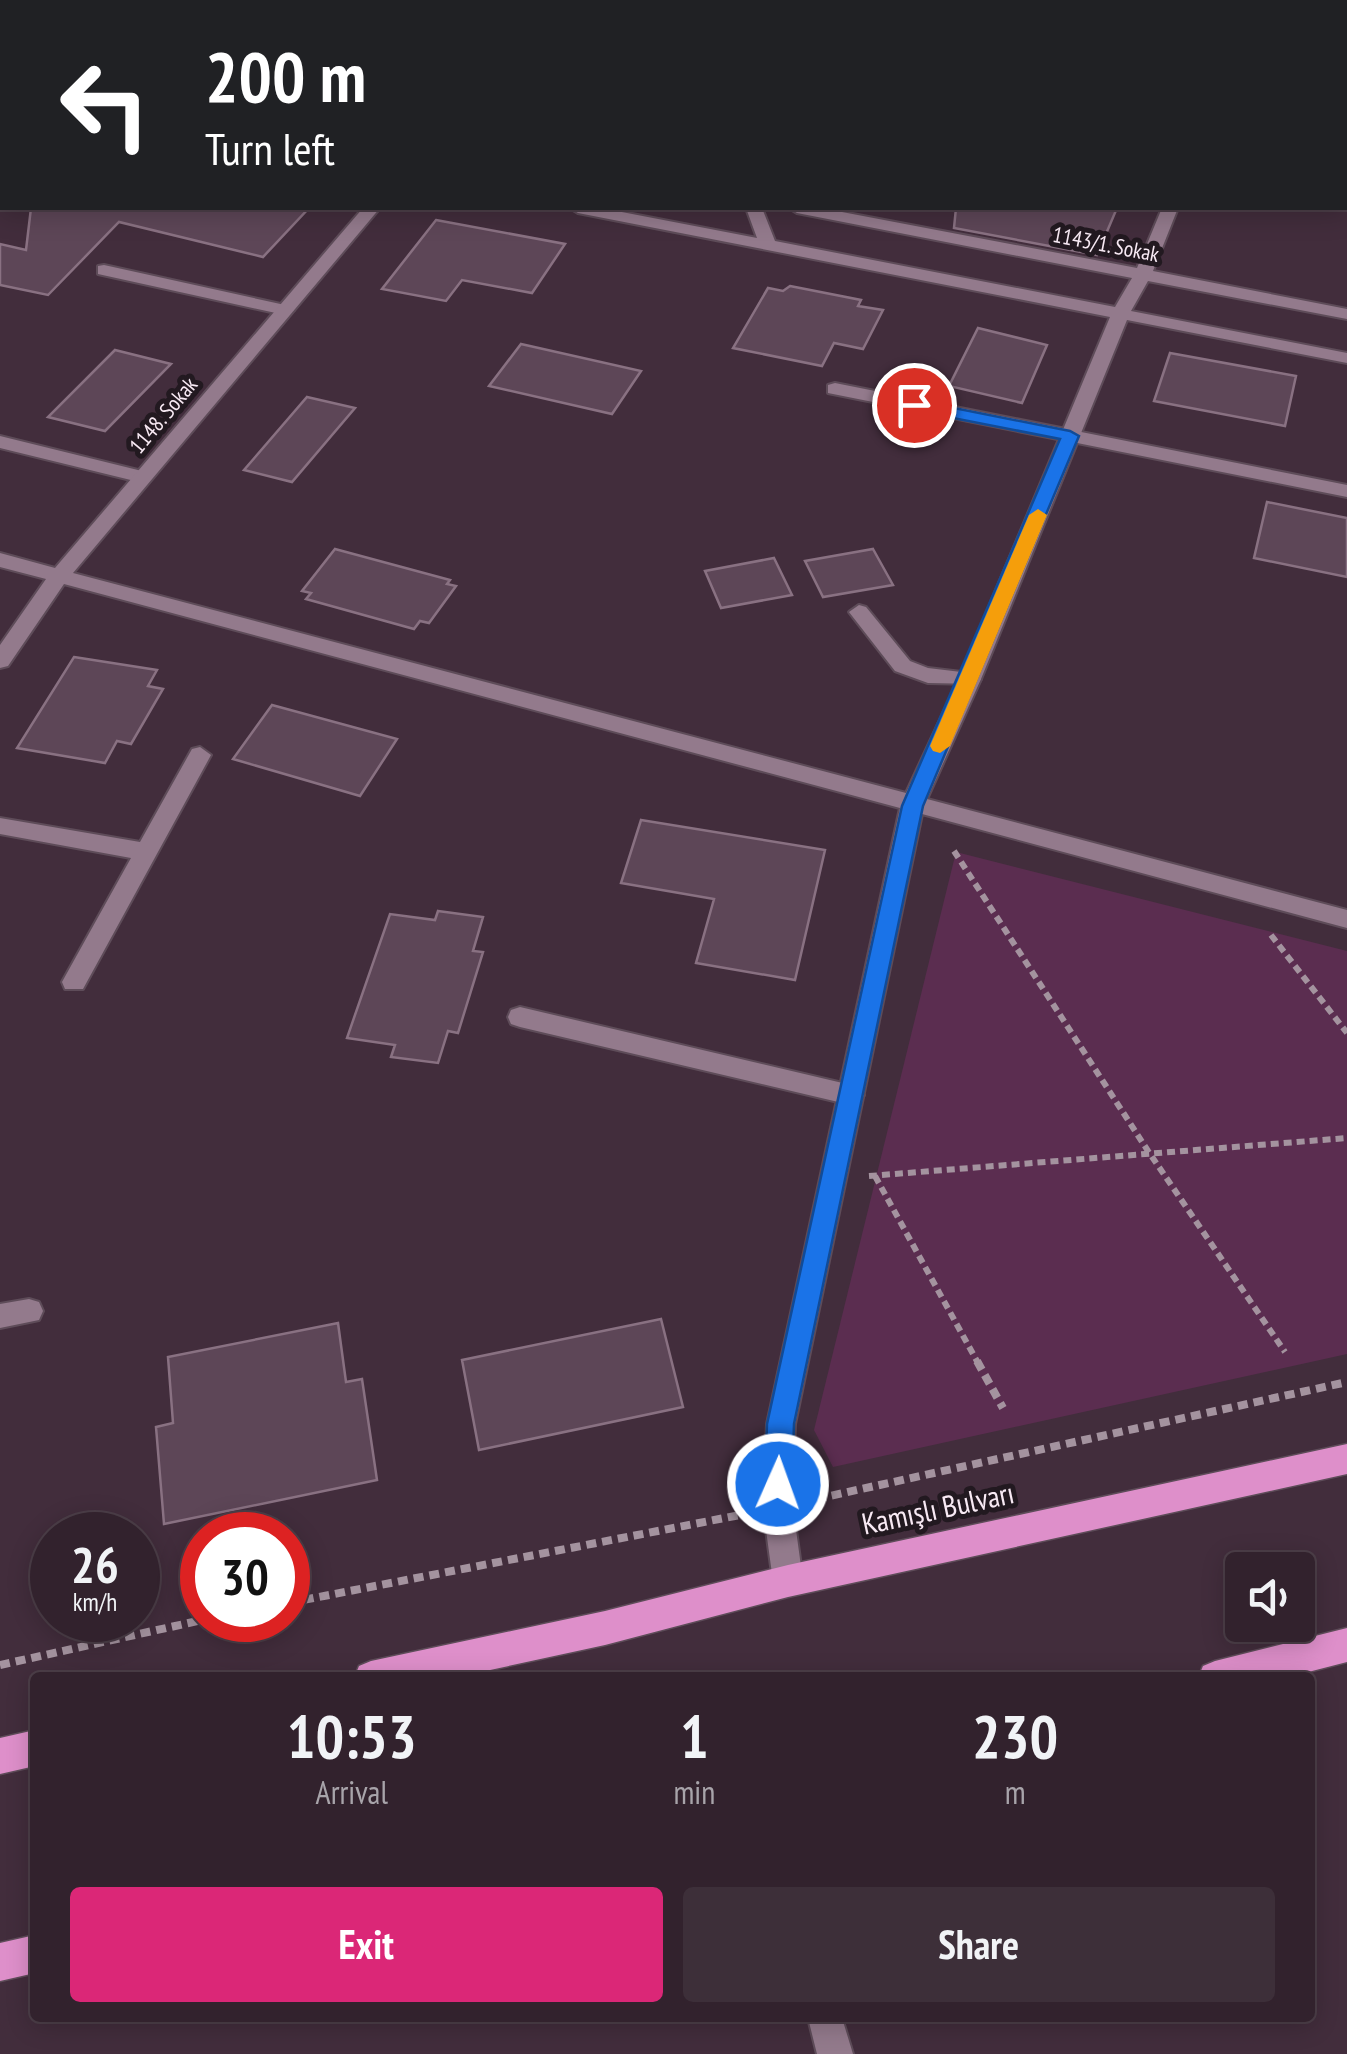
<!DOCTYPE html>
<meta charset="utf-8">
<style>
:root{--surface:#32222d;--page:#3d2f39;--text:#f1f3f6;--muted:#a8a4aa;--line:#4d3f49;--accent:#db2777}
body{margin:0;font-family:"PT Sans Narrow",sans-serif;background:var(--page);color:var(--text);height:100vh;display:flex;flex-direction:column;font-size:38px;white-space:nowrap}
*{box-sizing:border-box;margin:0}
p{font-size:32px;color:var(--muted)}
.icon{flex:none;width:55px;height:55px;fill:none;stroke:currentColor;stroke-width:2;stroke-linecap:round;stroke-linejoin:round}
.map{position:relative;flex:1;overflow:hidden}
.drawer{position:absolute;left:30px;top:1672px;width:1285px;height:350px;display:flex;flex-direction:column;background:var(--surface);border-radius:10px;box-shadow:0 5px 25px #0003,0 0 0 2px var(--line)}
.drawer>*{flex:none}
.guide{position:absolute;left:0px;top:0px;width:1348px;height:210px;box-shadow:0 5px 25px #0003,0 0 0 2px var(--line);background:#202124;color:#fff;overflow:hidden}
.controls{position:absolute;left:1225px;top:1552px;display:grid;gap:20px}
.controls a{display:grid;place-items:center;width:90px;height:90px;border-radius:10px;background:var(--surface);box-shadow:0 5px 25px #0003,0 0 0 2px var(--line);font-size:50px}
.speed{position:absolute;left:30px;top:1512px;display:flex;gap:20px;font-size:50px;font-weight:700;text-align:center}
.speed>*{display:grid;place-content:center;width:130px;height:130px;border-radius:50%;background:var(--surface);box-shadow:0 5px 25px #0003,0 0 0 2px var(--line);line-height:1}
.speed small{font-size:25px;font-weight:400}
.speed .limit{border:15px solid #d22;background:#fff;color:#111}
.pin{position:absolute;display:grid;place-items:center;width:85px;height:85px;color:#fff;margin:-42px;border:5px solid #fff;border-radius:50%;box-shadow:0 2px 10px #0007}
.me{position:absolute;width:110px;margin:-55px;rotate:2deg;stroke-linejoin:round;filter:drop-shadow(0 0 8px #0008)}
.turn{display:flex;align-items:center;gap:35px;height:210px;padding:0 40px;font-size:45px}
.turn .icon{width:130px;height:130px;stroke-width:2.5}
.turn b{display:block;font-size:70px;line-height:85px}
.eta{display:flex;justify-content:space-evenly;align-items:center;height:170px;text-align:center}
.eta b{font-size:60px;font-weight:700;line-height:70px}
.cta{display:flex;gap:20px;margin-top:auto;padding:20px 40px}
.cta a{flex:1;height:115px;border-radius:10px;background:var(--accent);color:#fff;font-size:40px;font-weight:700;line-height:115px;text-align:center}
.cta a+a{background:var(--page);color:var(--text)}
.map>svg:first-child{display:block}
.green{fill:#5b2d50}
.building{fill:#5d4657;stroke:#897182;stroke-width:2.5}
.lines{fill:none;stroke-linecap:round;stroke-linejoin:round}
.service-casing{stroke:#5e4c59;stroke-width:4}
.minor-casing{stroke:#5e4c59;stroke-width:4}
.trunk-casing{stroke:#5e4c59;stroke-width:3}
.path-far2{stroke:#a4939f;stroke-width:4;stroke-dasharray:5 4;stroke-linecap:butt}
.path-far1{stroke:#a4939f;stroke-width:6;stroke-dasharray:8 5;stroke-linecap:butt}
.path{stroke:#a4939f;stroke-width:8;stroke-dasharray:10 6;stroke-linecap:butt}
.service{fill:#937a8c;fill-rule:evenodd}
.minor{fill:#937a8c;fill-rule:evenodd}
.trunk{fill:#de8fca;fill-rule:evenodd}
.route{fill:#1a73e8;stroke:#114b97;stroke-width:2.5}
.slow{fill:#f59e0b}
.labels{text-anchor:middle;stroke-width:10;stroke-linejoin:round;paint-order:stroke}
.far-street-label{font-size:22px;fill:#f8eaf4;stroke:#221920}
.near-street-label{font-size:30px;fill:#f8eaf4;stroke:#221920}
</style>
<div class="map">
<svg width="1347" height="2054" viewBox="0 0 1347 2054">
<rect width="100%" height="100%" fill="#422d3c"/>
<polygon class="green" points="956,852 1347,951 1347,1354 833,1467 814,1430"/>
<g class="building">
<polygon points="31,208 309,208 263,257 119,222 48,295 0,285 0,244 26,250"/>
<polygon points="956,208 1117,208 1097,255 954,228"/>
<polygon points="436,220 565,244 532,293 462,280 446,301 382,289"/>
<polygon points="790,286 861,300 858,306 883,310 863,349 834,343 822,366 733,348 768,288 783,291"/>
<polygon points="978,328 1047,345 1022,403 949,386"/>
<polygon points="521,344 641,371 612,414 489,386"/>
<polygon points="115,350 171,364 105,431 48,417"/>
<polygon points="1170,353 1296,376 1285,426 1154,401"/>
<polygon points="307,397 355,408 292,482 244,470"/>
<polygon points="1267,502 1347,518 1347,577 1254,558"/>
<polygon points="335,549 450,580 447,584 456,586 429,623 420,621 414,629 306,599 311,593 302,591"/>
<polygon points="873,549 893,585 823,597 805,561"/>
<polygon points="774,558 792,595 721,608 705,571"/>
<polygon points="74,657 157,670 148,686 163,689 131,744 117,741 105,763 17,748"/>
<polygon points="272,705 397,739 360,796 233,759"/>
<polygon points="641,820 825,850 795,980 696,963 714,899 621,883"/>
<polygon points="438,911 483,917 473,951 483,952 458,1033 448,1031 438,1063 391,1057 395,1045 347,1038 390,914 435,920"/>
<polygon points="661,1319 683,1407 479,1450 462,1360"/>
<polygon points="338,1323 346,1382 362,1379 377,1480 164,1524 156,1427 173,1423 168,1357"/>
</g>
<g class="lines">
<g class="service-casing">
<g id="service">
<polygon points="117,0 143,0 144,2 118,2"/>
<polygon points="104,265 285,305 294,310 285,315 98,274 98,266"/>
<polygon points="835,383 1347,485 1347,497 828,393 828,385"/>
<polygon points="0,436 150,473 153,477 143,483 0,448"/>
<polygon points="859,605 866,607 910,661 928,668 978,674 981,679 978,684 928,683 895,671 849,612"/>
<polygon points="200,747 211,755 83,989 65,989 62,982 131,858 0,834 0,818 140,842 192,749"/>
<polygon points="520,1007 851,1085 860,1088 864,1095 860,1102 851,1105 520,1027 511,1024 508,1017 511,1010"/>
<polygon points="29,1299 39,1302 43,1311 39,1320 0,1328 0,1304"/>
</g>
</g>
<g class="minor-casing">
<g id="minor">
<polygon points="1257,0 1286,0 1287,2 1258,2"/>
<rect x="1345" y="9" width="2" height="8"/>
<polygon points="0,50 2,51 2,61 0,60"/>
<rect x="0" y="88" width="2" height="10"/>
<polygon points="363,208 380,208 73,573 906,793 959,679 1110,317 578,213 570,208 601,208 757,238 746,208 762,208 775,241 1115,307 1132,278 797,213 789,208 821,208 1137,268 1162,208 1178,208 1153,271 1347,309 1347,319 1148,281 1131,311 1347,353 1347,363 1127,320 981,679 927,799 1347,910 1347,928 922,814 795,1424 793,1508 803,1581 799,1591 788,1596 777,1591 773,1581 763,1508 767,1424 900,808 64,584 8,666 0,668 0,645 46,579 0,567 0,553 55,568"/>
<polygon points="808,2018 842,2018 853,2054 817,2054"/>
</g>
</g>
<g class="trunk-casing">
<g id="trunk">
<polygon points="1347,1444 1347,1474 788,1597 605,1645 453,1678 354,1678 359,1666 371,1661 605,1611 788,1565"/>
<polygon points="1347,1628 1347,1662 1285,1678 1198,1678 1203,1666 1215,1661"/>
<polygon points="35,1730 35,1766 0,1774 0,1738"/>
<polygon points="35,1935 35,1973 0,1981 0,1943"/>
</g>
</g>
<g class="path-far2">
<polyline points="250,0 264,2"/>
<polyline points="339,2 343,0"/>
</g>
<g class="path-far1">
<polyline points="954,851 1148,1151 1285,1352"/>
<polyline points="1271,935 1347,1033"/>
<polyline points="869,1176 1347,1138"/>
<polyline points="875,1176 978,1363"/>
</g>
<g class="path">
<polyline points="977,1361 1003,1408"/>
<polyline points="816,1499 1347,1382"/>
<polyline points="288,1603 740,1515"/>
<polyline points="0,1665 202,1620"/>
</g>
<use href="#service" class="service"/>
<use href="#minor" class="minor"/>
<use href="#trunk" class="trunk"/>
</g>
<polygon class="route" points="914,400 1070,431 1079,436 923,806 794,1424 792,1484 788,1493 778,1497 769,1493 765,1484 767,1424 902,806 1060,439 907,409 905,405"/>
<polygon class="slow" points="1038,509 1047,515 950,746 940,753 933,751 930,746 1029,515"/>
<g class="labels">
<g class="far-street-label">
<text transform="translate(1106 244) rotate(11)" y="8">1143/1. Sokak</text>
<text transform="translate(163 415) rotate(-50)" y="8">1148. Sokak</text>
</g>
<g class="near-street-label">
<text transform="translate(938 1509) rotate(-12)" y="10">Kamışlı Bulvarı</text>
</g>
</g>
</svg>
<div class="controls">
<a><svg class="icon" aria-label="sound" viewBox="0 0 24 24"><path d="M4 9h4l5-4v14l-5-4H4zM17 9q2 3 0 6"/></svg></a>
</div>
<div class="speed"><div>26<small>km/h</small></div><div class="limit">30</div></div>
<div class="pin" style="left:914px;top:405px;background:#d93025"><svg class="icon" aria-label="arrive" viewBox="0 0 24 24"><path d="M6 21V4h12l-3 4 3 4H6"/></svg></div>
<svg class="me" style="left:778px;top:1484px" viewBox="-20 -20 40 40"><circle r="17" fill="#1a73e8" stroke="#fff" stroke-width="3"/><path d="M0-11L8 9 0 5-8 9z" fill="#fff"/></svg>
<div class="guide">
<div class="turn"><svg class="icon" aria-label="left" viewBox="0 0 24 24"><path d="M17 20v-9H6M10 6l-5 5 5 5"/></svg><div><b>200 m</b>Turn left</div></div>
</div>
<section class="drawer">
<div class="eta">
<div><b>10:53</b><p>Arrival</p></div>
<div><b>1</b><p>min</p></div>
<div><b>230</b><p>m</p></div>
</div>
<div class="cta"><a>Exit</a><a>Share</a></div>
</section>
</div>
